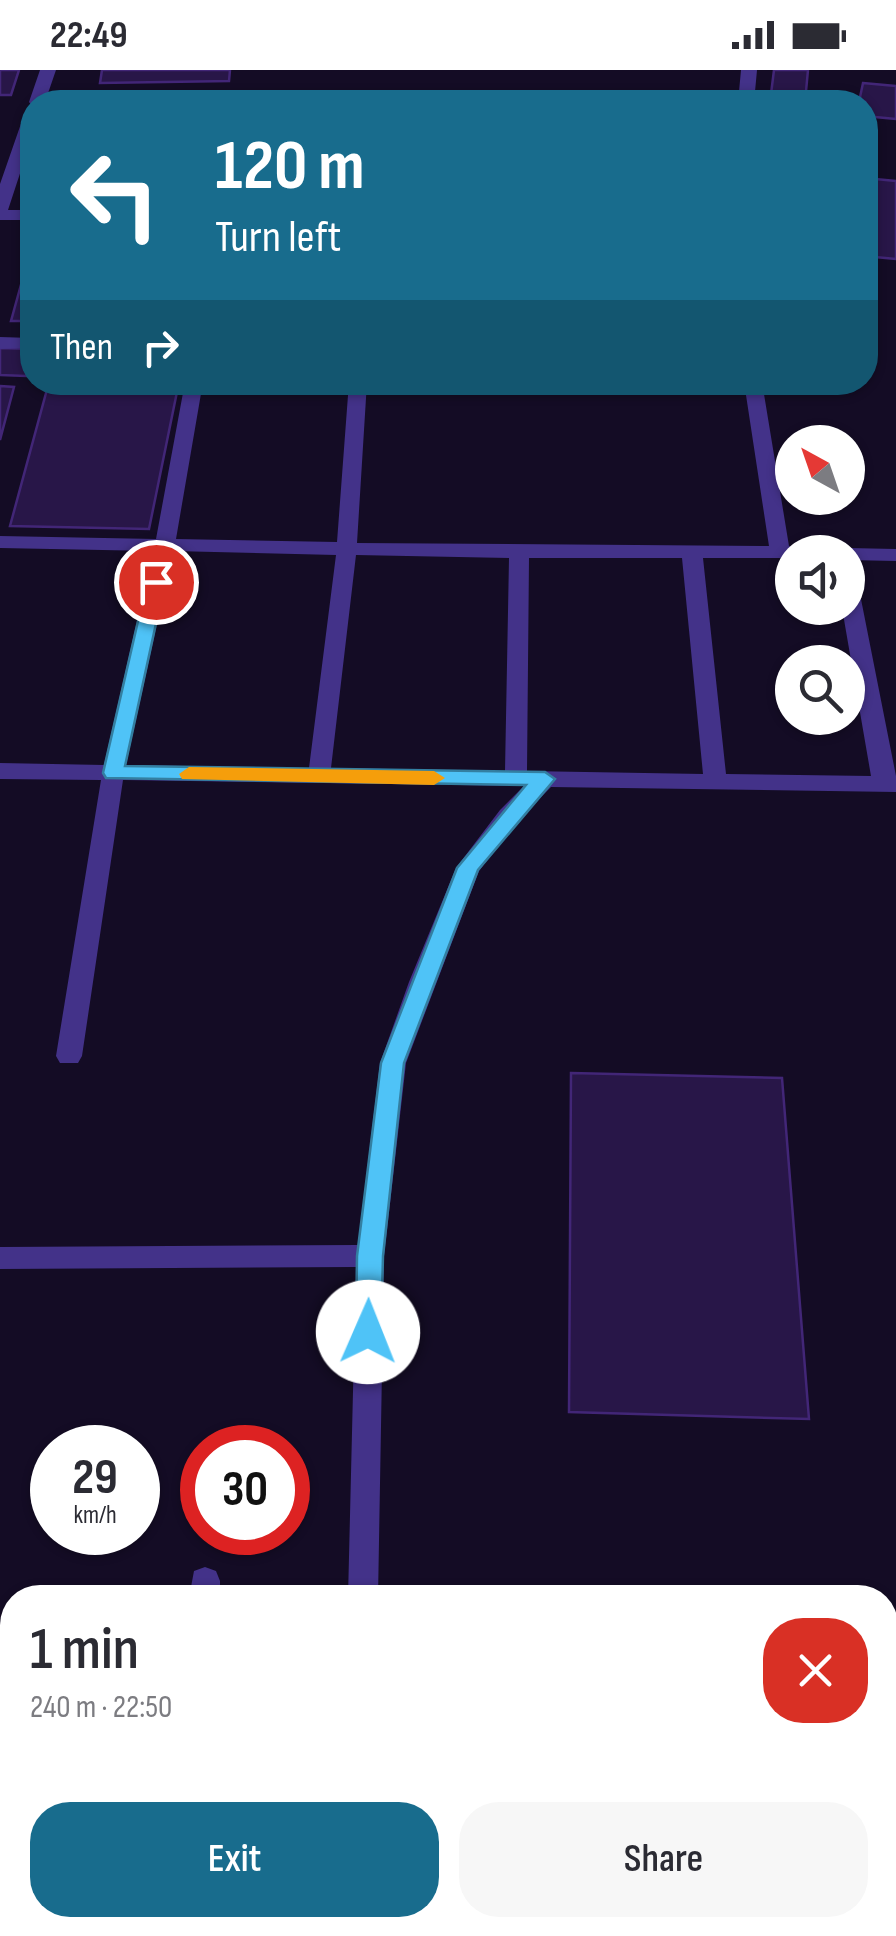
<!DOCTYPE html>
<meta charset="utf-8">
<style>
:root{--surface:#fff;--page:#f7f7f7;--text:#2b2b33;--muted:#7c7c81;--accent:#186c8d}
body{margin:0;font-family:"Sofia Sans Condensed",sans-serif;background:var(--page);color:var(--text);height:100vh;display:flex;flex-direction:column;font-size:38px;white-space:nowrap}
*{box-sizing:border-box;margin:0}
p{font-size:32px;color:var(--muted)}
.icon{flex:none;width:55px;height:55px;fill:none;stroke:currentColor;stroke-width:2;stroke-linecap:round;stroke-linejoin:round}
.map{position:relative;flex:1;overflow:hidden}
.panel{position:absolute;left:0px;top:1515px;width:898px;height:352px;display:flex;flex-direction:column;background:var(--surface);border-radius:40px 40px 0 0;box-shadow:0 2px 8px #0004}
.panel>*{flex:none}
.hud{position:absolute;left:20px;top:20px;width:858px;height:305px;border-radius:40px;box-shadow:0 2px 8px #0004;background:#186c8d;color:#fff;overflow:hidden}
.needle{width:65px;rotate:320deg}
.controls{position:absolute;left:775px;top:355px;display:grid;gap:20px}
.controls a{display:grid;place-items:center;width:90px;height:90px;border-radius:50%;background:var(--surface);box-shadow:0 2px 8px #0004;font-size:50px}
.speed{position:absolute;left:30px;top:1355px;display:flex;gap:20px;font-size:50px;font-weight:700;text-align:center}
.speed>*{display:grid;place-content:center;width:130px;height:130px;border-radius:50%;background:var(--surface);box-shadow:0 2px 8px #0004;line-height:1}
.speed small{font-size:25px;font-weight:400}
.speed .limit{border:15px solid #d22;background:#fff;color:#111}
.pin{position:absolute;display:grid;place-items:center;width:85px;height:85px;color:#fff;margin:-42px;border:5px solid #fff;border-radius:50%;box-shadow:0 2px 10px #0007}
.me{position:absolute;width:110px;margin:-55px;rotate:1deg;stroke-linejoin:round;filter:drop-shadow(0 0 8px #0008)}
.turn{display:flex;align-items:center;gap:35px;height:210px;padding:0 30px;font-size:45px}
.turn .icon{width:130px;height:130px;stroke-width:2.5}
.turn b{display:block;font-size:70px;line-height:85px}
.then{display:flex;align-items:center;height:95px;padding:0 30px;background:#0003;gap:20px;font-size:38px}
.round{display:grid;place-items:center;flex:none;width:105px;height:105px;border-radius:40px;background:var(--page)}
.overview{display:flex;align-items:center;justify-content:space-between;height:170px;padding:0 30px}
h1{font-size:60px;font-weight:600;line-height:75px}
.primary-button{display:flex;gap:20px;margin-top:auto;padding:20px 30px}
.primary-button a{flex:1;height:115px;border-radius:40px;background:var(--accent);color:#fff;font-size:40px;font-weight:600;line-height:115px;text-align:center}
.primary-button a+a{background:var(--page);color:var(--text)}
.status{display:flex;justify-content:space-between;align-items:center;height:70px;padding:0 50px;background:var(--surface);direction:ltr}
.status svg{height:28px;fill:currentColor}
.map>svg:first-child{display:block}
.building{fill:#281648;stroke:#422677;stroke-width:2.5}
.lines{fill:none;stroke-linecap:round;stroke-linejoin:round}
.minor{fill:#433289;fill-rule:evenodd}
.route{fill:#4fc3f7;stroke:#337fa1;stroke-width:2.5}
.slow{fill:#f59e0b}
</style>
<div class="status"><b>22:49</b><svg viewBox="0 0 49 12"><path d="M0 12V9h3v3zM5 12V6h3v6zM10 12V3h3v9zM15 12V0h3v12zM26 1h20v11H26zM47 4h2v5h-2z"/></svg></div>
<div class="map">
<svg width="896" height="1866" viewBox="0 0 896 1866">
<rect width="100%" height="100%" fill="#140c25"/>
<g class="building">
<polygon points="0,0 19,0 11,25 0,25"/>
<polygon points="102,0 230,0 229,11 100,13"/>
<polygon points="774,0 808,0 805,32 770,32"/>
<polygon points="863,13 896,16 896,49 865,46 865,32 859,32"/>
<polygon points="865,108 896,111 896,189 865,186"/>
<polygon points="32,175 32,251 11,251"/>
<polygon points="0,278 32,279 26,306 0,305"/>
<polygon points="49,312 179,312 149,459 10,456"/>
<polygon points="0,316 14,317 0,370"/>
<polygon points="571,1003 782,1008 809,1349 569,1342"/>
</g>
<g class="lines">
<g class="minor">
<polygon points="40,0 56,0 45,32 32,32 32,36 29,32"/>
<polygon points="741,0 757,0 754,32 738,32"/>
<polygon points="32,40 32,67 8,140 32,140 32,150 0,150 0,114 24,45"/>
<polygon points="0,267 32,268 32,278 0,279"/>
<path d="M185 312H203L176 469 337 472 349 312H367L357 473 769 476 744 312H762L789 476 803 478 806 482H792V488H703L726 704 871 706 842 538H848V508L858 514 896 706V722L551 717 516 752 479 801 406 993 384 1186 378 1528H348L356 1197 0 1199V1177L358 1175 380 993 409 912 456 798 500 740 524 716 123 710 82 986 78 993H60L56 986 101 710 0 709V693L104 695 153 481 0 478V466L156 469ZM173 481 336 485 309 698 126 695ZM356 485 509 488 505 701 331 698ZM529 488H682L703 704 527 701Z"/>
<polygon points="848,478 896,479 896,491 848,490 848,482 839,482"/>
<polygon points="205,1497 216,1501 220,1511 220,1528 189,1528 194,1501"/>
<polygon points="160,1855 194,1855 193,1866 159,1866"/>
<rect x="340" y="1855" width="34" height="11"/>
</g>
</g>
<polygon class="route" points="156,506 165,512 125,696 545,702 555,709 478,800 404,993 383,1186 381,1262 378,1270 368,1273 359,1270 356,1262 357,1186 381,993 457,798 526,715 106,708 103,703 147,512"/>
<polygon class="slow" points="189,697 434,701 445,708 434,715 182,709 179,704"/>
</svg>
<div class="controls">
<a><svg class="needle" viewBox="-14 -14 28 28"><path d="M0-13l5 13h-10z" fill="#e53935"/><path d="M0 13l5-13h-10z" fill="#7c7c81"/></svg></a>
<a><svg class="icon" aria-label="sound" viewBox="0 0 24 24"><path d="M4 9h4l5-4v14l-5-4H4zM17 9q2 3 0 6"/></svg></a>
<a><svg class="icon" aria-label="search" viewBox="0 0 24 24"><circle cx="10" cy="10" r="6"/><path d="M15 15l6 6"/></svg></a>
</div>
<div class="speed"><div>29<small>km/h</small></div><div class="limit">30</div></div>
<div class="pin" style="left:156px;top:512px;background:#d93025"><svg class="icon" aria-label="arrive" viewBox="0 0 24 24"><path d="M6 21V4h12l-3 4 3 4H6"/></svg></div>
<svg class="me" style="left:368px;top:1262px" viewBox="-20 -20 40 40"><circle r="19" fill="#fff"/><path d="M0-13L10 11 0 6-10 11z" fill="#4fc3f7"/></svg>
<div class="hud">
<div class="turn"><svg class="icon" aria-label="left" viewBox="0 0 24 24"><path d="M17 20v-9H6M10 6l-5 5 5 5"/></svg><div><b>120 m</b>Turn left</div></div>
<div class="then">Then<svg class="icon" aria-label="right" viewBox="0 0 24 24"><path d="M7 20v-9h11M14 6l5 5-5 5"/></svg></div>
</div>
<section class="panel">
<div class="overview"><div><h1>1 min</h1><p>240 m · 22:50</p></div><a class="round" style="background:#d93025;color:#fff"><svg class="icon" aria-label="close" viewBox="0 0 24 24"><path d="M6 6l12 12M18 6L6 18"/></svg></a></div>
<div class="primary-button"><a>Exit</a><a>Share</a></div>
</section>
</div>
